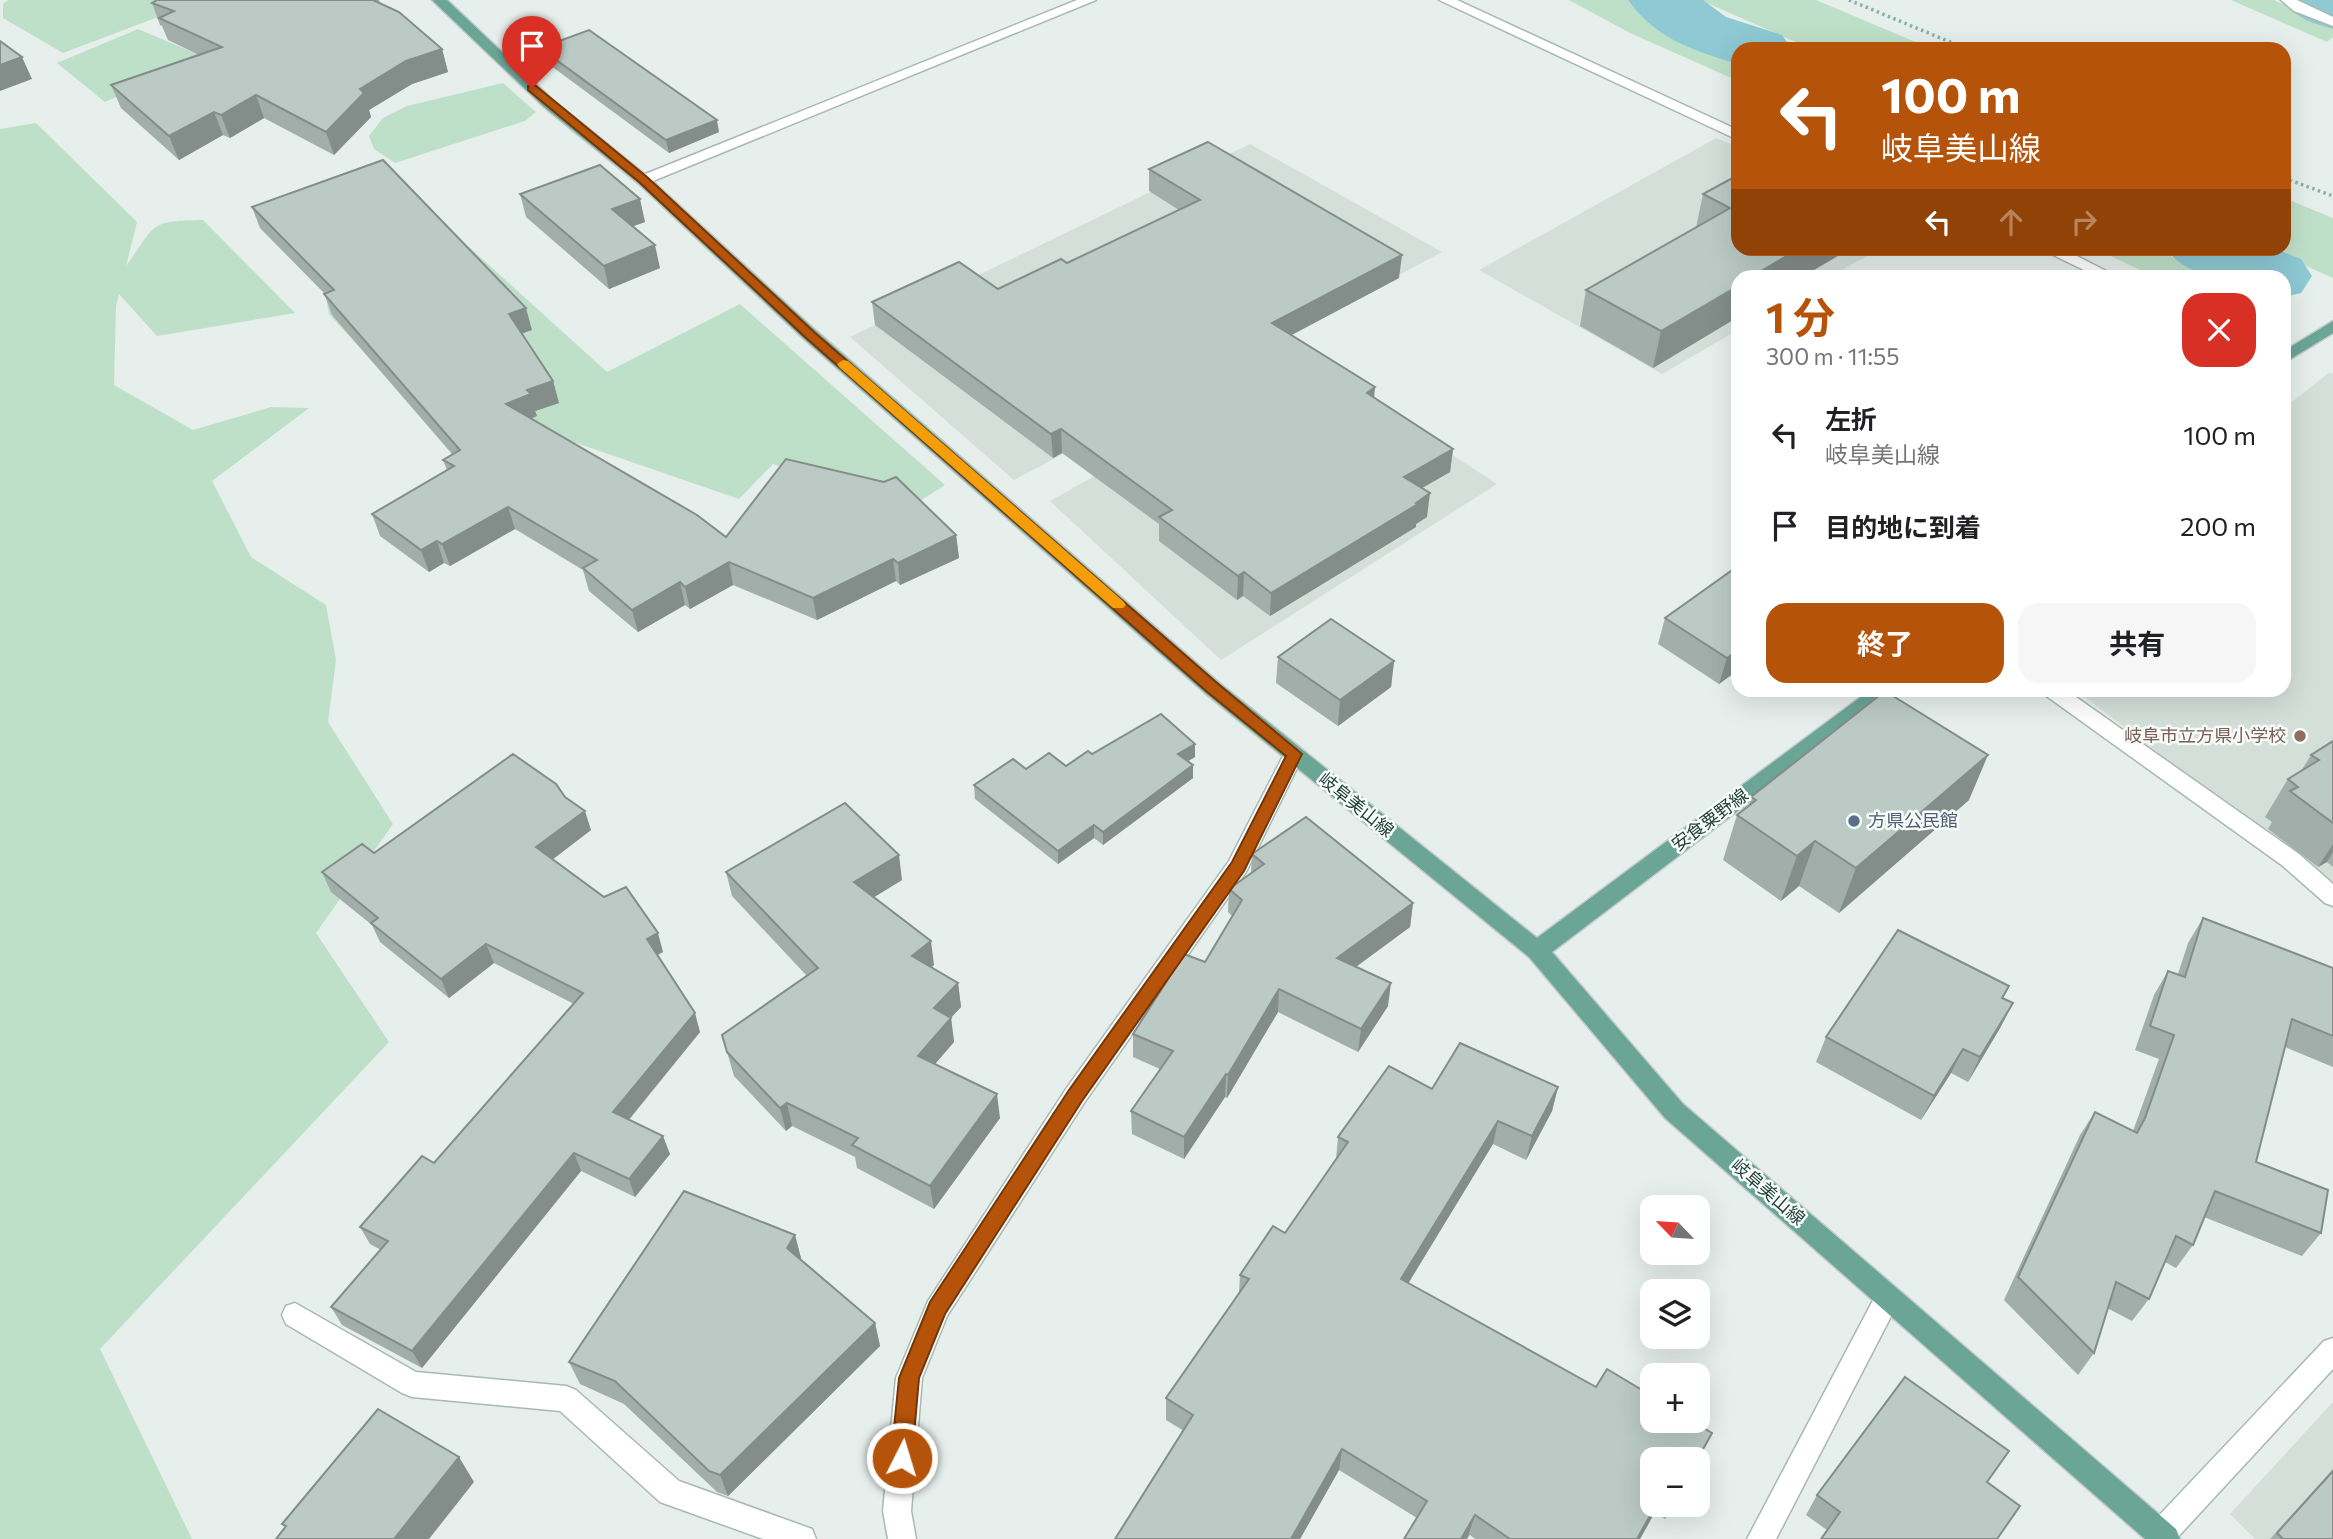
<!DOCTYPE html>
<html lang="ja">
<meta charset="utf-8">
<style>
:root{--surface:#fff;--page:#f6f6f6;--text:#202124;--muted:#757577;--accent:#b45309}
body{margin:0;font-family:Commissioner,"Noto Sans JP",sans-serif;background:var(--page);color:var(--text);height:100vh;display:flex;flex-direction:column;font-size:26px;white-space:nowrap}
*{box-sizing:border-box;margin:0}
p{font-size:23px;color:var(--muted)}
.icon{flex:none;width:38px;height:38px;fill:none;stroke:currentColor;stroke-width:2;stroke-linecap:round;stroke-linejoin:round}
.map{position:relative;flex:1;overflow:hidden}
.panel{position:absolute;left:1731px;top:270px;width:560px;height:427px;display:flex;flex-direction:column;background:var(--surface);border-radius:21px;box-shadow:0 7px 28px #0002}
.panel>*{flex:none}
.banner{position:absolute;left:1731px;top:42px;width:560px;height:214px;border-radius:21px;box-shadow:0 7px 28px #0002;background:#b45309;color:#fff;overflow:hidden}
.needle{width:46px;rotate:295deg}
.fabs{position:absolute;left:1640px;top:1195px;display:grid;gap:14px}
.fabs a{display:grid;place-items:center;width:70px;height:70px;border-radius:14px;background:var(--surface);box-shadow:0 7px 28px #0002;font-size:35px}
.pin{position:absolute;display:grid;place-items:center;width:60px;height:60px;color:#fff;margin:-72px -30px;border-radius:50% 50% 50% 0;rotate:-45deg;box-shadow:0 0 7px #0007}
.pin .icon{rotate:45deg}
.me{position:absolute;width:77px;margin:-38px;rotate:5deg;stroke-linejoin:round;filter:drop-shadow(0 0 5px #0008)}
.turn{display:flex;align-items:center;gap:24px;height:147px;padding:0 35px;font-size:32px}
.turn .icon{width:91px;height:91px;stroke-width:2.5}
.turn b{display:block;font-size:49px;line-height:60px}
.lanes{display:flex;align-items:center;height:66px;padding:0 35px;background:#0003;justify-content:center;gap:35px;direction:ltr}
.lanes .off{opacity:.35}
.round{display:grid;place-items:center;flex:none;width:74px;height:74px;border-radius:21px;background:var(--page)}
.summary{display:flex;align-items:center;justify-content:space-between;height:119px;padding:0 35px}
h1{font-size:42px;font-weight:700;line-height:52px;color:var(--accent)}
.cta{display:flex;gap:14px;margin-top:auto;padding:14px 35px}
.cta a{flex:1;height:80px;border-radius:21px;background:var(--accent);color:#fff;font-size:28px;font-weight:700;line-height:80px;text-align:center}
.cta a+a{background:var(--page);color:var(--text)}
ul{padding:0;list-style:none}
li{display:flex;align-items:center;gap:21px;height:91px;padding:0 35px}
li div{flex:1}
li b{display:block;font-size:26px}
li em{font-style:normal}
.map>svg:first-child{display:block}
.built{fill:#d4dfda}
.green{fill:#bfe0c8}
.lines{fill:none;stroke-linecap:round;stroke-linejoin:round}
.river{fill:#8ec9d4;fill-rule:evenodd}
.minor-casing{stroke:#a8b8b2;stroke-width:3}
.major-casing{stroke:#c2cac8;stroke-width:3}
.path{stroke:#86b3a5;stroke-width:3.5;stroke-dasharray:2.5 3.5;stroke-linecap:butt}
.minor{fill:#fff;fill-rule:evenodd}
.major{fill:#6aa596;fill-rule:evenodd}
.wall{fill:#a1aea9}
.shaded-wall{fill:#838d89}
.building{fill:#bbcac4;stroke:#838d89;stroke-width:2}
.route{fill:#b45309;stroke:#753606;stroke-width:2}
.slow{fill:#f59e0b}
.education-dot{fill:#8d6e63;stroke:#f7fbf9;stroke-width:2.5}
.service-dot{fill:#5c6f8a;stroke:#f7fbf9;stroke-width:2.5}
.labels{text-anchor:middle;stroke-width:5;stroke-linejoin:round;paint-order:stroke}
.education-label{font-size:18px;fill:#785e54;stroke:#f7fbf9;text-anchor:end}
.street-label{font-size:18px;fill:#24423a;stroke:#f7fbf9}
.service-label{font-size:18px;fill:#4e5e75;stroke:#f7fbf9;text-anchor:start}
</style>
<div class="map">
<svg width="2333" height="1539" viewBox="0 0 2333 1539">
<rect width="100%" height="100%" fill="#e6efeb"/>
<g class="built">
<polygon points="1716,138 1738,147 1738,248 1880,249 1831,276 1738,276 1738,330 1662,374 1479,270"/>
<polygon points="1250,144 1442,252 1014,480 850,337"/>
<polygon points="1304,358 1497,484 1221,660 1050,501"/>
<polygon points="2330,372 2333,374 2333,888 2076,690 2284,690 2284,408"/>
<polygon points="2333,1402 2333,1539 2255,1539 2230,1514"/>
</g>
<g class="green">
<polygon points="8,0 203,0 63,53 3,18 3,4"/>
<polygon points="1569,0 1630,0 1638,9 1738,61 1738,81 1630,33"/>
<polygon points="1700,0 1816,0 1932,49 1812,49"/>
<polygon points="2231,0 2274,0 2333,27 2333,37 2327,42"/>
<polygon points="138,29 228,67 178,69 105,102 57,63"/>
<polygon points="503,83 536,112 525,121 395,163 374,149 369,136 383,118 407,106"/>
<path d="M36 123 137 222 126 266C157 224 147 221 203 220L295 313 157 336 119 294 116 306 114 385 193 430 271 407 309 408 212 481 251 557 326 605 336 660 328 722 393 824 316 933 389 1042 100 1349 192 1539H0V129Z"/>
<polygon points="2284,198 2333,218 2333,278 2267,249 2284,248"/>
<polygon points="458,237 607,372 740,304 945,485 896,516 861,494 773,464 739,499 486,412 436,432 329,314 326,297 338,282"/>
<polygon points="2096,249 2154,249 2216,276 2153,276"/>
</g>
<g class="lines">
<g class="river">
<path d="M1628 0H1703L1726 17 1782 35 1792 49H1738V64L1734 63C1692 50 1655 38 1628 0Z"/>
<path d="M2283 0H2333V29C2311 23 2297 19 2283 0Z"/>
<path d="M2166 248H2273L2301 259 2312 276 2301 293 2284 297V276C2241 276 2193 287 2166 248Z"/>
</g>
<g class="minor-casing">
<g id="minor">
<polygon points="1077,0 1096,0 648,183 643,185 635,180 638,177"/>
<polygon points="1439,0 1457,0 1738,130 1738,140"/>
<polygon points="2281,0 2297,0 2333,17 2333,26 2294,11"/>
<polygon points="2039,248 2061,248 2116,276 2096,276"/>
<polygon points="2042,690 2066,690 2299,854 2333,884 2333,906 2325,903 2283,866 2045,695"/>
<polygon points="1294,746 1301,749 1304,754 1246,872 1084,1103 947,1316 922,1378 911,1511 916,1539 888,1539 883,1511 896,1378 928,1301 1066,1089 1229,861 1284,754 1287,749"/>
<polygon points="1888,1285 1897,1289 1901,1297 1776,1539 1747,1539 1879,1289"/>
<polygon points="295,1303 416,1372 566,1386 576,1390 679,1481 812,1529 816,1539 763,1539 660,1502 560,1411 412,1397 402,1393 286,1324 282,1315 286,1306"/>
<polygon points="2333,1338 2333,1369 2176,1539 2149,1539 2147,1534 2151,1524 2324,1341"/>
</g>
</g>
<g class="major-casing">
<g id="major">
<polygon points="432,0 447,0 554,101 648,177 815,330 1218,682 1537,938 1870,690 1893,690 1890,695 1552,952 1683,1104 2176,1529 2180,1539 2145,1539 1665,1118 1529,957 1204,692 803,338 638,183 544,107"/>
<polygon points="2333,321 2333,333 2284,363 2284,351"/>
</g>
</g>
<g class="path">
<polyline points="1849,0 1967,49"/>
<polyline points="2284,178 2333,196"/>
</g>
<use href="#minor" class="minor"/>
<use href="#major" class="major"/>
</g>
<g class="wall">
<polygon points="157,0 379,0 380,3 442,49 448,72 412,84 369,110 371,117 334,155 264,118 230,138 223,135 179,160 121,108 111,85 199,55 168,40 162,26 160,25 152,3"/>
<polygon points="540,48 719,132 669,153 543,60"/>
<polygon points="1149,169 1399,278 1291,335 1374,398 1453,449 1450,472 1422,488 1427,517 1416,524 1416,527 1270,616 1243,596 1237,600 1159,541 1159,524 1062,453 1053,458 875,325 872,302 998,289 1067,263 1179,210 1149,191"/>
<polygon points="520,194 645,222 633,226 660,268 609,289 526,217"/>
<polygon points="1703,194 1843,253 1738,276 1738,317 1653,368 1580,326 1586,290 1696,228"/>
<polygon points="252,207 532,330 521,333 553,381 559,403 535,411 537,416 531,418 726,537 956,535 959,558 900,585 896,581 817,620 733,585 690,609 685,605 638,632 589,591 583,570 515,529 450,566 444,563 429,572 380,536 372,514 447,470 443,460 452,454 332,315 324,293 260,228"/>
<polygon points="1738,566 1738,670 1719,684 1658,644 1665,618"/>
<polygon points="1278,657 1394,661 1391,687 1338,726 1276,683"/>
<polygon points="2333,741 2333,867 2327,862 2318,867 2268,829 2272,822 2265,817 2288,779 2301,771 2311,755"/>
<polygon points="1195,744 1195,757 1188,761 1193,765 1193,778 1103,845 1094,838 1058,864 975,799 974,785 1026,769 1066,766 1092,754"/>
<polygon points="565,797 591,830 552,859 663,952 658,955 700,1032 629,1120 670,1154 635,1197 581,1171 422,1368 342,1325 331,1307 381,1250 370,1244 360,1227 434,1163 574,1004 494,963 449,998 380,942 372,925 331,892 322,872 374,853"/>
<polygon points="1751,797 1969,800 1839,913 1799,886 1781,901 1723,860 1737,815 1749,806"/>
<polygon points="1252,854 1413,903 1410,927 1356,967 1388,1006 1358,1052 1278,1012 1227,1098 1225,1097 1184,1159 1132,1134 1131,1111 1160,1069 1133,1057 1133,1034 1205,962 1232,916 1228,912 1229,889 1251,873"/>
<polygon points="726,872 902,880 874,897 934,965 932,967 958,983 961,1007 951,1018 954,1042 935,1064 1000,1118 934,1209 857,1168 855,1157 792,1126 786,1131 734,1076 722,1035 807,976 732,896"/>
<polygon points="2203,918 2333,968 2333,1067 2285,1047 2256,1162 2321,1233 2302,1256 2204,1217 2193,1245 2176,1268 2165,1262 2149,1299 2132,1321 2107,1308 2094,1353 2078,1375 2004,1300 2080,1135 2095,1112 2133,1131 2159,1059 2135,1050 2154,995 2168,971 2178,974 2188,943"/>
<polygon points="2009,986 2003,999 2013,1003 2000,1028 1968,1082 1951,1073 1921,1120 1816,1062 1826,1037"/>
<polygon points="1558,1087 1552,1111 1526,1160 1493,1144 1408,1283 1702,1454 1698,1463 1698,1460 1652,1460 1652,1505 1673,1505 1665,1519 1655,1512 1640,1539 1475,1539 1470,1535 1467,1539 1404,1539 1417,1518 1339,1470 1300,1539 1115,1539 1184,1431 1166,1420 1166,1398 1239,1293 1240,1275 1285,1233 1336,1159 1338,1137 1432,1089"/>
<polygon points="795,1235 801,1259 875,1323 880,1346 728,1496 717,1492 624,1404 580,1384 569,1362"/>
<polygon points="2009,1451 1827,1530 1806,1515 1817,1495"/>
<polygon points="2333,1469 2333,1539 2270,1539"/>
</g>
<g class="shaded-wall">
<polygon points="442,49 448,72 412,84 369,110 371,117 334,155 326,132 360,89 406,61"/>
<polygon points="22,57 32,79 0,91 0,65"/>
<polygon points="256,95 264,118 230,138 221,115"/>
<polygon points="214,112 223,135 179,160 169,136"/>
<polygon points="717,120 719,132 669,153 666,140"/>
<polygon points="640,199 645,222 617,232 612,209"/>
<polygon points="655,245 660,268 609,289 604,266"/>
<polygon points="1800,248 1844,248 1843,253 1804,276 1753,276"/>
<polygon points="1402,255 1399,278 1271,346 1272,323"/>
<polygon points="1738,286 1738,317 1653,368 1661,331"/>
<polygon points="526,308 532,330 515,336 509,314"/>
<polygon points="553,381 559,403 535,411 537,416 513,426 506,404 527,390"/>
<polygon points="1375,387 1373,411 1367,393"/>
<polygon points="1061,429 1062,453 1053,458 1051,434"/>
<polygon points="1453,449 1450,472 1401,500 1404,477"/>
<polygon points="1430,493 1427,517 1416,524 1416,527 1270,616 1271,593"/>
<polygon points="508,507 515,529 450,566 442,544"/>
<polygon points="956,535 959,558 900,585 898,563"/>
<polygon points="437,541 444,563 429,572 421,550"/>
<polygon points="893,559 896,581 817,620 813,598"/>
<polygon points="729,562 733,585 690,609 685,587"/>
<polygon points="1244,572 1243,596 1237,600 1238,576"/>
<polygon points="680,582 685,605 638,632 632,610"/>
<polygon points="1738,650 1738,670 1719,684 1727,658"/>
<polygon points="1394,661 1391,687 1338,726 1340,700"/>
<polygon points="1195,744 1195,757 1178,767 1178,754"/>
<polygon points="1988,755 1969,800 1839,913 1856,868"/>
<polygon points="1193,765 1193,778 1103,845 1103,832"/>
<polygon points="585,811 591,830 543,867 536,847"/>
<polygon points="1094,825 1094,838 1058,864 1058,851"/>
<polygon points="1815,841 1799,886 1781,901 1797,856"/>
<polygon points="2333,844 2333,852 2327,862 2318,867"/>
<polygon points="899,855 902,880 858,907 854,882"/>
<polygon points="1413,903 1410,927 1335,982 1337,958"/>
<polygon points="658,933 663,952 653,957 647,939"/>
<polygon points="931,941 934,965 916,980 912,956"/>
<polygon points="486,944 494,963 449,998 441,979"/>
<polygon points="958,983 961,1007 937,1032 934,1008"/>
<polygon points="1391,983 1388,1006 1358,1052 1361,1029"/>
<polygon points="1279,989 1278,1012 1227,1098 1228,1075"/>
<polygon points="2013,1003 2000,1028 1968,1082 1980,1057"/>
<polygon points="695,1013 700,1032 620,1130 613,1112"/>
<polygon points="951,1018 954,1042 922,1079 918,1056"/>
<polygon points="1963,1049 1951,1073 1921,1120 1934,1096"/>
<polygon points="1226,1074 1225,1097 1184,1159 1184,1137"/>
<polygon points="1558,1087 1552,1111 1526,1160 1532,1136"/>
<polygon points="997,1094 1000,1118 934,1209 930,1186"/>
<polygon points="787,1103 792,1126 786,1131 780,1108"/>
<polygon points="1498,1121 1493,1144 1397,1302 1401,1279"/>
<polygon points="663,1136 670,1154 635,1197 629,1179"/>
<polygon points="574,1153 581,1171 422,1368 412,1351"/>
<polygon points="795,1235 801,1258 793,1271 787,1248"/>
<polygon points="875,1323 880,1346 728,1496 720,1475"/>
<polygon points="1342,1449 1339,1470 1300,1539 1291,1539"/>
<polygon points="459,1457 474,1482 429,1539 394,1539"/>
<polygon points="1656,1505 1658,1505 1655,1512 1640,1539 1637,1539"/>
<polygon points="1475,1515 1467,1539 1461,1539"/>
</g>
<g class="building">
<polygon points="157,0 373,0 399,12 442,49 406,61 360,89 364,93 326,132 256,95 221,115 214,112 169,136 111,85 222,47 159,18 174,11 152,3"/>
<polygon points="589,30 717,120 666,140 540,48"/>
<polygon points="0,41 22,57 0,65"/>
<polygon points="1208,142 1402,255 1272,323 1375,387 1367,393 1453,449 1404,477 1430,493 1416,503 1418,504 1271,593 1244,572 1238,576 1159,517 1172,510 1061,429 1051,434 872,302 959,262 998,289 1061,259 1067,263 1200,200 1149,169"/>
<polygon points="383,160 526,308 509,314 553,381 527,390 531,394 506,404 697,515 726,537 786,459 884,482 896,477 956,535 898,563 893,559 813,598 729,562 685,587 680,582 632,610 583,568 597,560 508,507 442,544 437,541 421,550 372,514 454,466 443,460 460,450 324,294 334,290 252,207"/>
<polygon points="600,165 640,199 612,209 655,245 604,266 520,194"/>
<polygon points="1738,175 1738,248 1800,248 1753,276 1738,276 1738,286 1661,331 1586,290 1730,208 1703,194"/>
<polygon points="1738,566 1738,650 1727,658 1665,618"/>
<polygon points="1331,619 1394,661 1340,700 1278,657"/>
<polygon points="1885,691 1988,755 1856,868 1815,841 1797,856 1737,815 1756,800 1751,797"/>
<polygon points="1161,714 1195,744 1178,754 1193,765 1103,832 1094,825 1058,851 974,785 1013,759 1026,769 1049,753 1066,766 1088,751 1092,754"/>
<polygon points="2333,741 2333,823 2290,791 2298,787 2288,779 2319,760 2311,755"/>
<polygon points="513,754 556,784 565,797 585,811 536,847 604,897 626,887 658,933 647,939 695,1013 613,1112 663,1136 629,1179 574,1153 412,1351 331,1307 388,1241 360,1227 422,1156 434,1163 583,993 486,944 441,979 371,923 378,918 322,872 362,844 374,853"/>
<polygon points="845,803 899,855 854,882 931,941 912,956 958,983 934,1008 951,1018 918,1056 997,1094 930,1186 852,1145 858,1138 787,1103 780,1108 727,1052 722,1035 818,968 726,872"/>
<polygon points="1306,817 1413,903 1337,958 1391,983 1361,1029 1279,989 1228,1075 1226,1074 1184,1137 1131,1111 1173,1051 1133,1034 1184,954 1205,962 1242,900 1229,889 1264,864 1252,854"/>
<polygon points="2203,918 2333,968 2333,1036 2292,1019 2256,1162 2328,1190 2321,1233 2215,1191 2193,1245 2176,1236 2149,1299 2116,1282 2094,1353 2018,1277 2095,1112 2137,1133 2145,1118 2174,1035 2150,1026 2168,971 2185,977"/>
<polygon points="1898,930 2009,986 2002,998 2013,1003 1980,1057 1963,1049 1934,1096 1826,1037"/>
<polygon points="1460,1043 1558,1087 1532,1136 1498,1121 1401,1279 1596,1387 1607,1369 1652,1396 1652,1421 1692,1421 1712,1433 1697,1460 1652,1460 1652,1505 1656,1505 1637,1539 1510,1539 1475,1515 1461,1539 1404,1539 1427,1501 1342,1449 1291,1539 1115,1539 1193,1415 1166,1398 1249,1279 1240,1275 1273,1226 1285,1233 1348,1142 1338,1137 1389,1066 1432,1089"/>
<polygon points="684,1191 795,1235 787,1248 875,1323 720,1475 709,1471 615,1381 569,1362"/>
<polygon points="1905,1377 2009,1451 1987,1482 2020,1506 1997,1539 1821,1539 1840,1512 1817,1495"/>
<polygon points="378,1409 459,1457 394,1539 276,1539 286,1526 282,1524"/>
<polygon points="2333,1471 2333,1539 2283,1539 2277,1533"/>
</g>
<polygon class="route" points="528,86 536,86 647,177 814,332 1217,683 1302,754 1244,871 1082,1101 945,1314 919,1378 912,1458 909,1465 902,1468 895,1465 891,1458 899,1378 930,1302 1069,1090 1232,862 1286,756 1206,691 805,337 639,182 528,90"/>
<polygon class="slow" points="843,360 848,361 1123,601 1126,605 1123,608 1113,608 839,367 837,364"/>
<circle class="education-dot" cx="2300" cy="736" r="7"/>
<circle class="service-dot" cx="1854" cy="821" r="7"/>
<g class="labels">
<g class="education-label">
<text x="2286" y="742">岐阜市立方県小学校</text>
</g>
<g class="street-label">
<text transform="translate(1356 805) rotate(39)" y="6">岐阜美山線</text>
<text transform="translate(1710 820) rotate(-37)" y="6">安食粟野線</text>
<text transform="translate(1768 1192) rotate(41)" y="6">岐阜美山線</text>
</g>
<g class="service-label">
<text x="1868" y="827">方県公民館</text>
</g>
</g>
</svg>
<div class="fabs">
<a><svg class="needle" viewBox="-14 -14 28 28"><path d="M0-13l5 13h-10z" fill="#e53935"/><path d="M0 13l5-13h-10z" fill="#757577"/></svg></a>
<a><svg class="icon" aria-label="layers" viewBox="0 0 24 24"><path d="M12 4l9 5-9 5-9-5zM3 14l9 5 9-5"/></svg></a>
<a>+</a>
<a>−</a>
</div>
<div class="pin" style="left:532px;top:88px;background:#d93025"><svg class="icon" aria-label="arrive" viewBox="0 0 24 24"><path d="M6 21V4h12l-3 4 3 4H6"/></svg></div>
<svg class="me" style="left:902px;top:1458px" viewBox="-20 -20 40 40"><circle r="17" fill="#b45309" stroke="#fff" stroke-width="3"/><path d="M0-11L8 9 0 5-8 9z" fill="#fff"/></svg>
<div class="banner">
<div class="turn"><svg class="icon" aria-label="left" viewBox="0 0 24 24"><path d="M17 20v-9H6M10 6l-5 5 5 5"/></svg><div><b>100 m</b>岐阜美山線</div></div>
<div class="lanes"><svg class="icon" aria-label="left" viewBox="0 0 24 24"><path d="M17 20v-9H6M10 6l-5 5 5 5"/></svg><svg class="icon off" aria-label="ahead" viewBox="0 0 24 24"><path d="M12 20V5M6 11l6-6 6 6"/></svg><svg class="icon off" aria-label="right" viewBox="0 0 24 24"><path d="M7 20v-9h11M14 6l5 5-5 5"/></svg></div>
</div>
<section class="panel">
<div class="summary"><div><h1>1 分</h1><p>300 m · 11:55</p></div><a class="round" style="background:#d93025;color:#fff"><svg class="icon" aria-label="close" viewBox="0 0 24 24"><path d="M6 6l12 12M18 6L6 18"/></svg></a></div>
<ul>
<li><svg class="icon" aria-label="left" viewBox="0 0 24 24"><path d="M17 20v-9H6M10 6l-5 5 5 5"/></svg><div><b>左折</b><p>岐阜美山線</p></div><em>100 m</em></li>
<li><svg class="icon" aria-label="arrive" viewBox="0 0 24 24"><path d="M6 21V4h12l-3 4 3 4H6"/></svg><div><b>目的地に到着</b></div><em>200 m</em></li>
</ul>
<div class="cta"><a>終了</a><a>共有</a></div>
</section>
</div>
